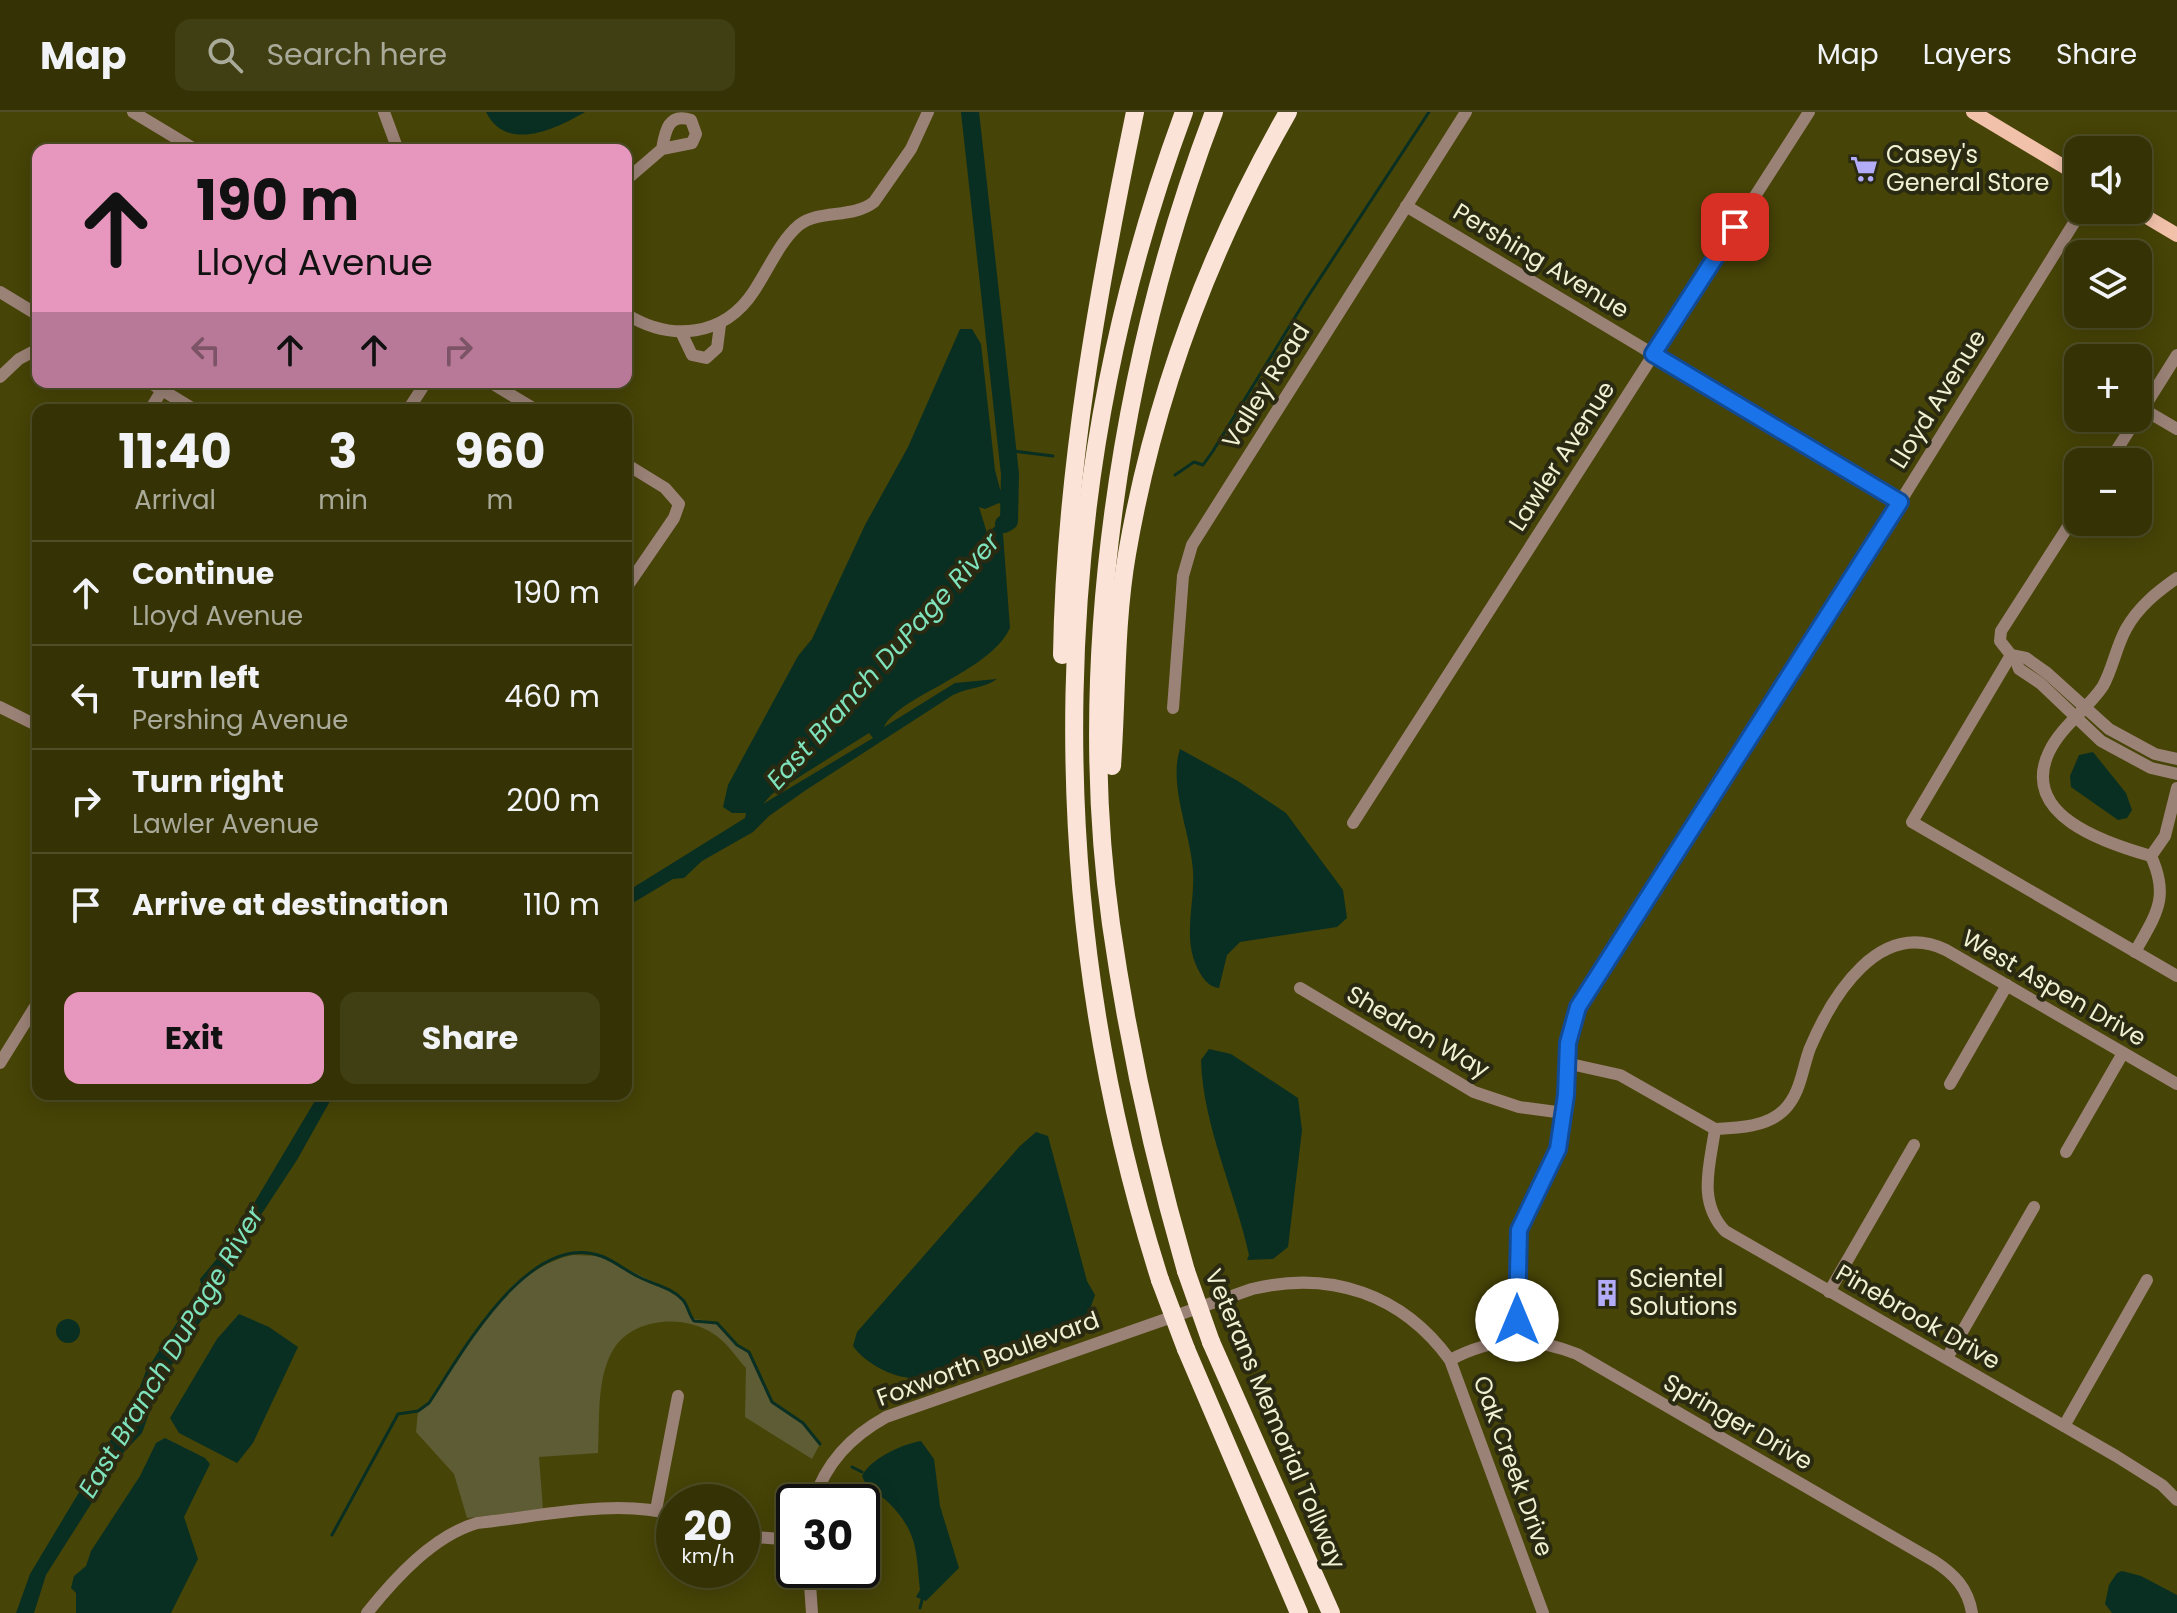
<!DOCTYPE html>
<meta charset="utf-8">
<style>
:root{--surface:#353305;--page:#403f13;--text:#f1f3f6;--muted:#aaaa9a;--line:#4f4e27;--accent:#e797bd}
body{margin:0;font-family:Poppins,sans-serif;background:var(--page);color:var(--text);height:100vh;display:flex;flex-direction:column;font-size:30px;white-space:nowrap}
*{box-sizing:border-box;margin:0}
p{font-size:26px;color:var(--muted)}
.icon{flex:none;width:44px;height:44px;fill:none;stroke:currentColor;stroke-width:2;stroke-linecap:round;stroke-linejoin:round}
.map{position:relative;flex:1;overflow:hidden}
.details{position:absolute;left:32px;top:292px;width:600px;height:696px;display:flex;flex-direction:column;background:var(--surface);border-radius:16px;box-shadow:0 4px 20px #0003,0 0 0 2px var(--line)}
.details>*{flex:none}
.top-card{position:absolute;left:32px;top:32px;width:600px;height:244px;border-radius:16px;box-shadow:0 4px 20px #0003,0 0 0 2px var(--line);background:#e797bd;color:#111;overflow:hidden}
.buttons{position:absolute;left:2064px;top:24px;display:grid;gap:16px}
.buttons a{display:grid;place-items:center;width:88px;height:88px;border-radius:16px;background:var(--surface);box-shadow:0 4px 20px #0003,0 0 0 2px var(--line);font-size:40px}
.speed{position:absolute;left:656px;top:1372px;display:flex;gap:16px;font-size:40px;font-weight:700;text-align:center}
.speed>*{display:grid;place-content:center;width:104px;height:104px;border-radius:50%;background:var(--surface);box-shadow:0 4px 20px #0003,0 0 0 2px var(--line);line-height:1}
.speed small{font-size:20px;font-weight:400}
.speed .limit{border:4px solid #111;border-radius:12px;background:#fff;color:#111}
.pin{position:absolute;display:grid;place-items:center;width:68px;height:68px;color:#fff;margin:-34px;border-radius:16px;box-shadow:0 4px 12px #0006}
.me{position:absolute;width:88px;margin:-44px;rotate:0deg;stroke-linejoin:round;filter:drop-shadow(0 0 6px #0008)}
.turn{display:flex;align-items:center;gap:28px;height:168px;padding:0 32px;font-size:36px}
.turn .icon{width:104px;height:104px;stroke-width:2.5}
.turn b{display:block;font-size:56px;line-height:68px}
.lanes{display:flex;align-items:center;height:76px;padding:0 32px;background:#0003;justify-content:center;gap:40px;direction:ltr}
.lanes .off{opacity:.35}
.eta{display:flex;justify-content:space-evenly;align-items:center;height:136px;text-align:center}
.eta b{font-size:48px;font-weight:700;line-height:56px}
.primary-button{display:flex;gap:16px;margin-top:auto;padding:16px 32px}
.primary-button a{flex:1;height:92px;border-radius:16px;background:var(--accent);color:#111;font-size:32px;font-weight:700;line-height:92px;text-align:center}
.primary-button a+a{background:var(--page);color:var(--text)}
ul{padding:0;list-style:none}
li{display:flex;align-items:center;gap:24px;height:104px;padding:0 32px;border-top:2px solid var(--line)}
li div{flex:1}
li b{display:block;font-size:30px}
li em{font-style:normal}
header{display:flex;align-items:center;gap:48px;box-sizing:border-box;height:112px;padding:0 40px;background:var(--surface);border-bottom:2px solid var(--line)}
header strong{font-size:38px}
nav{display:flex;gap:44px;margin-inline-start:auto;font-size:28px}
.search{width:560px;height:72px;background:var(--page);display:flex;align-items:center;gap:20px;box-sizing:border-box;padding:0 28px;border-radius:16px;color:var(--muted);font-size:30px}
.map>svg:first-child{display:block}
.green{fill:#5d5c34}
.water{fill:#092f23;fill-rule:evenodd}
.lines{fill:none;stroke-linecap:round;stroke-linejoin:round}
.stream{stroke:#092f23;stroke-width:3}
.river{stroke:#092f23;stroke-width:18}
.minor{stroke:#9b8277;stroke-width:12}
.major{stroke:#f2c1aa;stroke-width:14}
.highway{stroke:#fbe3d8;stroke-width:18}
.highway-bridge{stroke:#fbe3d8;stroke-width:18}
.route-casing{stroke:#114b97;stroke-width:20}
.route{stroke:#1a73e8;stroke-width:14}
.labels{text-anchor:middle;stroke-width:8;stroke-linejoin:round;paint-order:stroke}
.poi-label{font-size:24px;fill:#f0f0d3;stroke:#2a2a12;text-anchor:start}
.street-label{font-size:24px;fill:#f0f0d3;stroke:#2a2a12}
.water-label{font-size:26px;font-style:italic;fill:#7ee3bd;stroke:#2a2a12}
</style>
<header>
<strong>Map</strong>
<div class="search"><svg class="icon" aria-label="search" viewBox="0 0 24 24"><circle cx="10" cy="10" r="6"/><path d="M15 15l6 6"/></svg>Search here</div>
<nav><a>Map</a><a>Layers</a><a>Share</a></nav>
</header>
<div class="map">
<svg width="2177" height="1501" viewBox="0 0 2177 1501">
<rect width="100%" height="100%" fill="#474407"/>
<path class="green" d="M573 1143 600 1144 674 1180 685 1190 691 1206 717 1211 737 1233 749 1240 772 1290 803 1311 820 1332 812 1347 745 1305 746 1256C736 1245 725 1228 712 1221 683 1202 632 1206 613 1238 596 1267 600 1308 598 1341L539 1345 543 1397 467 1406 454 1362 416 1320 418 1299 429 1291C466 1236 503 1158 573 1143Z"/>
<g class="water">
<path d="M486 0H585C556 17 506 41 486 0Z"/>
<path d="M960 217H972L981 232 995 358 1000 377 1015 399 1006 410 1003 422 1010 516C990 560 897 585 884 615L955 571 997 567C983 577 969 575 953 583L806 678 769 704 753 720 702 749 684 766 673 767 626 795V780L745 706 746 701H732L723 695 728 673 798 544 812 527 865 413 908 335ZM999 391 1004 395 997 413 987 421 979 395 985 397ZM869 621 873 626 763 692 772 682Z"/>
<path d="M1180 637 1238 669 1286 701 1343 778 1347 806 1337 815 1240 830 1227 843 1219 876C1205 875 1197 857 1193 845 1185 816 1195 788 1193 759 1191 722 1168 673 1180 637Z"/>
<polygon points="2093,640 2126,681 2132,698 2127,706 2118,708 2071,675 2070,664 2079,643"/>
<path d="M1209 937 1231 942 1298 986 1302 1018 1288 1135 1273 1147 1247 1148 1249 1143C1235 1078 1203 1015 1201 948Z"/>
<polygon points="319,982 334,982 297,1048 249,1121 220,1180 160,1271 142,1321 124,1340 46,1463 34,1501 16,1501 30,1462 114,1322 128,1307 146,1259 196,1181 203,1182 200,1167 231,1130"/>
<path d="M1036 1020 1048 1024 1087 1169 1095 1183 1088 1203 1077 1210C1038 1224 948 1268 912 1266 891 1265 865 1251 853 1234L857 1220 1020 1034Z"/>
<polygon points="239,1202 269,1215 298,1235 253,1331 237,1351 179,1321 170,1306 217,1227"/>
<circle cx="68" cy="1219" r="12"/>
<polygon points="165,1326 205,1346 210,1352 184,1405 198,1447 171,1501 76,1501 76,1481 71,1476 74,1464 86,1454 91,1439 140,1364 156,1331"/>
<path d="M921 1329 934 1347 940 1394 959 1456 926 1489 916 1485 920 1478C916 1439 918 1420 888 1390 878 1381 867 1378 862 1364 870 1347 902 1332 921 1329Z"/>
<polygon points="2122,1459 2141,1464 2177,1483 2177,1501 2112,1501 2105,1492 2109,1473 2117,1461"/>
</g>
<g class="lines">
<g class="stream">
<polyline points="1005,338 1053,344"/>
<polyline points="1175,363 1194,350 1203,353 1213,339 1305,189 1429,0"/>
<polyline points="852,1355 862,1360"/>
<path d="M332 1423 398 1302 418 1299 429 1291C461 1243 528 1118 601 1144 615 1149 626 1159 639 1165 654 1173 671 1175 683 1188 688 1194 689 1203 694 1209L717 1211 737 1233 749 1240 772 1290 803 1311 820 1332"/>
<polyline points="920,1496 922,1488"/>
</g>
<polyline class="river" points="970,0 1010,362 1009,409 1004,412"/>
<g class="minor">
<polyline points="133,0 196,38"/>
<polyline points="384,0 398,38"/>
<path d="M626 68 662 37 692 31 696 22 691 8C668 0 665 20 662 37"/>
<polyline points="1406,94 1900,390"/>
<polyline points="0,180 38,203"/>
<path d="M626 202C671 230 724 225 754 179 768 158 780 129 799 113 820 97 852 107 874 90L911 37 928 0"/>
<polyline points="681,220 692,243 706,246 717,236 720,213"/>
<polyline points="0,265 19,247 38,237"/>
<polyline points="149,270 195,298"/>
<polyline points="490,270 536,298"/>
<polyline points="2143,297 2177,317"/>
<polyline points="150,298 162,278"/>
<polyline points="408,298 426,270"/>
<polyline points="2138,305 2177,243"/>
<polyline points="2109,350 2137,306"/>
<polyline points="626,352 665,376 679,392 674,406 626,476"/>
<polyline points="2078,399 2001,519 2000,529 2011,543 2026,546 2047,561 2109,617 2155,642 2177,647"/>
<polyline points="2011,543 1912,710 2177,864"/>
<polyline points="2015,546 2019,557 2040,571 2101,629 2151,656 2177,662"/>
<polyline points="0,595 38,614"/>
<polyline points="1173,596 1183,464 1192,433 1466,0"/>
<polyline points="1353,711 1809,0"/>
<path d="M2151 744C2105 731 2019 703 2049 640 2061 614 2088 597 2103 574 2113 556 2116 535 2126 517 2138 495 2157 480 2177 466"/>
<polyline points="2151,744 2165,724 2177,676"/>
<path d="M2135 840C2156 802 2170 786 2151 744"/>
<polyline points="1300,876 1474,980 1519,995 1564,1001"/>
<polyline points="0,951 38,890"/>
<polyline points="1566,951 1620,963 1715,1017"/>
<polyline points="1950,972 2007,873"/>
<path d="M1715 1017C1710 1053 1697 1089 1725 1119L2116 1344 2162 1373 2177 1388"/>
<path d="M1715 1017C1738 1016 1767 1015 1784 998 1801 981 1802 957 1810 936 1832 884 1879 806 1946 838L2177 972"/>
<polyline points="2066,1040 2123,941"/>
<polyline points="1829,1180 1914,1033"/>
<polyline points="1517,1228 1519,1118 1558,1037 1566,983 1568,931 1586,879 1900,390 2082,98"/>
<polyline points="1947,1246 2034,1095"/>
<path d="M1450 1248C1493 1225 1532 1224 1577 1242L1934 1449C1954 1462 1968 1476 1972 1501"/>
<polyline points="2064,1314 2147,1168"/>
<path d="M813 1390C826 1351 850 1325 886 1305L1252 1177C1331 1158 1402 1182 1450 1248L1543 1501"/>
<polyline points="656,1398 678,1284"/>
<polyline points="742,1424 794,1428"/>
<polyline points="809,1458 812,1501"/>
<path d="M367 1501C395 1466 433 1424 477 1411 537 1405 617 1386 674 1403"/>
</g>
<g class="major">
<polyline points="1973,0 2078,63"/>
<polyline points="2135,98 2177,123"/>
</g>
<g class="highway">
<path d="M1062 543C1065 360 1098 179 1135 0"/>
<path d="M1112 654C1117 584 1115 511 1127 442 1154 285 1209 138 1288 0"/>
<path d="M1186 1159C1153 1045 1128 930 1111 812 1074 549 1120 247 1214 0"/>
<path d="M1160 1168C1039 787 1045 375 1184 0"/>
<polyline points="1211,1230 1331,1501"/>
<polyline points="1186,1237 1299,1501"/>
</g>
<g class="highway-bridge">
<polyline points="1186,1159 1211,1230"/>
<polyline points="1160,1168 1186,1237"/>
</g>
</g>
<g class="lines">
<g class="route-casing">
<polyline id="route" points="1517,1208 1519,1118 1558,1037 1566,983 1568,931 1578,895 1900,390 1653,242 1735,115"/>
</g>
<use href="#route" class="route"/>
</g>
<defs>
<g id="supermarket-bare" transform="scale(2.16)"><path d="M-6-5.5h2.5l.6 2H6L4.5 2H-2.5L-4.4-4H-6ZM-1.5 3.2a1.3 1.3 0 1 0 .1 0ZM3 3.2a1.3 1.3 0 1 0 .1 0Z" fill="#b3adf9" stroke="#2a2a12" stroke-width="2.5" paint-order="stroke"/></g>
<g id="building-bare" transform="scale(2.16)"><path d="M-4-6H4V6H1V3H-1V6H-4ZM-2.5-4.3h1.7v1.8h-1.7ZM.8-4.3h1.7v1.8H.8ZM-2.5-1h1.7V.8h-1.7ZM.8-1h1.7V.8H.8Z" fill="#b3adf9" stroke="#2a2a12" stroke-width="2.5" paint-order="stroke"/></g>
</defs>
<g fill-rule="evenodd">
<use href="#supermarket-bare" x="1864" y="57"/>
<use href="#building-bare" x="1607" y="1181"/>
</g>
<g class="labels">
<g class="poi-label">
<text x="1886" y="51">Casey's<tspan x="1886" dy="28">General Store</tspan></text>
<text x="1629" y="1175">Scientel<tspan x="1629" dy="28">Solutions</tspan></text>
</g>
<g class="street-label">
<text transform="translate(1541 149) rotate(31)" y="8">Pershing Avenue</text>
<text transform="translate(1266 274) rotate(-58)" y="8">Valley Road</text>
<text transform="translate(1938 287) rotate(-58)" y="8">Lloyd Avenue</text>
<text transform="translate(1562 344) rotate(-57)" y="8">Lawler Avenue</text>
<text transform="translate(2054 876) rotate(30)" y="8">West Aspen Drive</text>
<text transform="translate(1418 920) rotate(30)" y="8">Shedron Way</text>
<text transform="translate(1918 1205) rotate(30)" y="8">Pinebrook Drive</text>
<text transform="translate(988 1247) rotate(-20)" y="8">Foxworth Boulevard</text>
<text transform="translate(1275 1307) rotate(67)" y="8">Veterans Memorial Tollway</text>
<text transform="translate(1738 1310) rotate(30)" y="8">Springer Drive</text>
<text transform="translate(1513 1354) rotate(70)" y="8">Oak Creek Drive</text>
</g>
<g class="water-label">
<text transform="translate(883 549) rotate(-48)" y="9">East Branch DuPage River</text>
<text transform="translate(171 1240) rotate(-59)" y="9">East Branch DuPage River</text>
</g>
</g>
</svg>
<div class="buttons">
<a><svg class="icon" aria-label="sound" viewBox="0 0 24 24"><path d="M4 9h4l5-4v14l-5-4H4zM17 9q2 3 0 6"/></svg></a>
<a><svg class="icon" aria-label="layers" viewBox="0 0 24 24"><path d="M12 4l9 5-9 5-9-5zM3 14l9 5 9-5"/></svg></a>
<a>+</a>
<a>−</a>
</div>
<div class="speed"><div>20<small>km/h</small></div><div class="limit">30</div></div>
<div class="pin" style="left:1735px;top:115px;background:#d93025"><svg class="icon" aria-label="arrive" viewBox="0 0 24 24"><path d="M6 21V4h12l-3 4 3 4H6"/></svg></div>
<svg class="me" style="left:1517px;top:1208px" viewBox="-20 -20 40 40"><circle r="19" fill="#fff"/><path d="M0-13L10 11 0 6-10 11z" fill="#1a73e8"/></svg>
<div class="top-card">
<div class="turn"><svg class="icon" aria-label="ahead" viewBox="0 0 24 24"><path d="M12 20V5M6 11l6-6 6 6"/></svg><div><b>190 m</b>Lloyd Avenue</div></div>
<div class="lanes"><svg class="icon off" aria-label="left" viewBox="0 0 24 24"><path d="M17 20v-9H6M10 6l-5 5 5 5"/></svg><svg class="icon" aria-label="ahead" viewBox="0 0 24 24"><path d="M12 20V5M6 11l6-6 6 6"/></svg><svg class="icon" aria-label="ahead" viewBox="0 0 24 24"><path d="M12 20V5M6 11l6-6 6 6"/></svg><svg class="icon off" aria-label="right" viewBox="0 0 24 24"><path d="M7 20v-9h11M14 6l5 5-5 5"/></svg></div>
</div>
<section class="details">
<div class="eta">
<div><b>11:40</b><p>Arrival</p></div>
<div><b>3</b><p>min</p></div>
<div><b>960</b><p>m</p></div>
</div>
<ul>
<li><svg class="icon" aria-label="ahead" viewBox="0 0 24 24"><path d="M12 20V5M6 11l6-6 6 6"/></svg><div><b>Continue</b><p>Lloyd Avenue</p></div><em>190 m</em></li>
<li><svg class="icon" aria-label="left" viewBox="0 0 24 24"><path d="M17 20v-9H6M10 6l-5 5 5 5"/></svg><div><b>Turn left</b><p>Pershing Avenue</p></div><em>460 m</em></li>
<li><svg class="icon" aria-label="right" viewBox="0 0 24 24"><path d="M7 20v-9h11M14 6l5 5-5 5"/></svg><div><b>Turn right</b><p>Lawler Avenue</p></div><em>200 m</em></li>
<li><svg class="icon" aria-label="arrive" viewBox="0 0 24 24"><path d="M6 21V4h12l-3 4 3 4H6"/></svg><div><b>Arrive at destination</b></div><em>110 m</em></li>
</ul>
<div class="primary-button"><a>Exit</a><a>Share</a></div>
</section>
</div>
